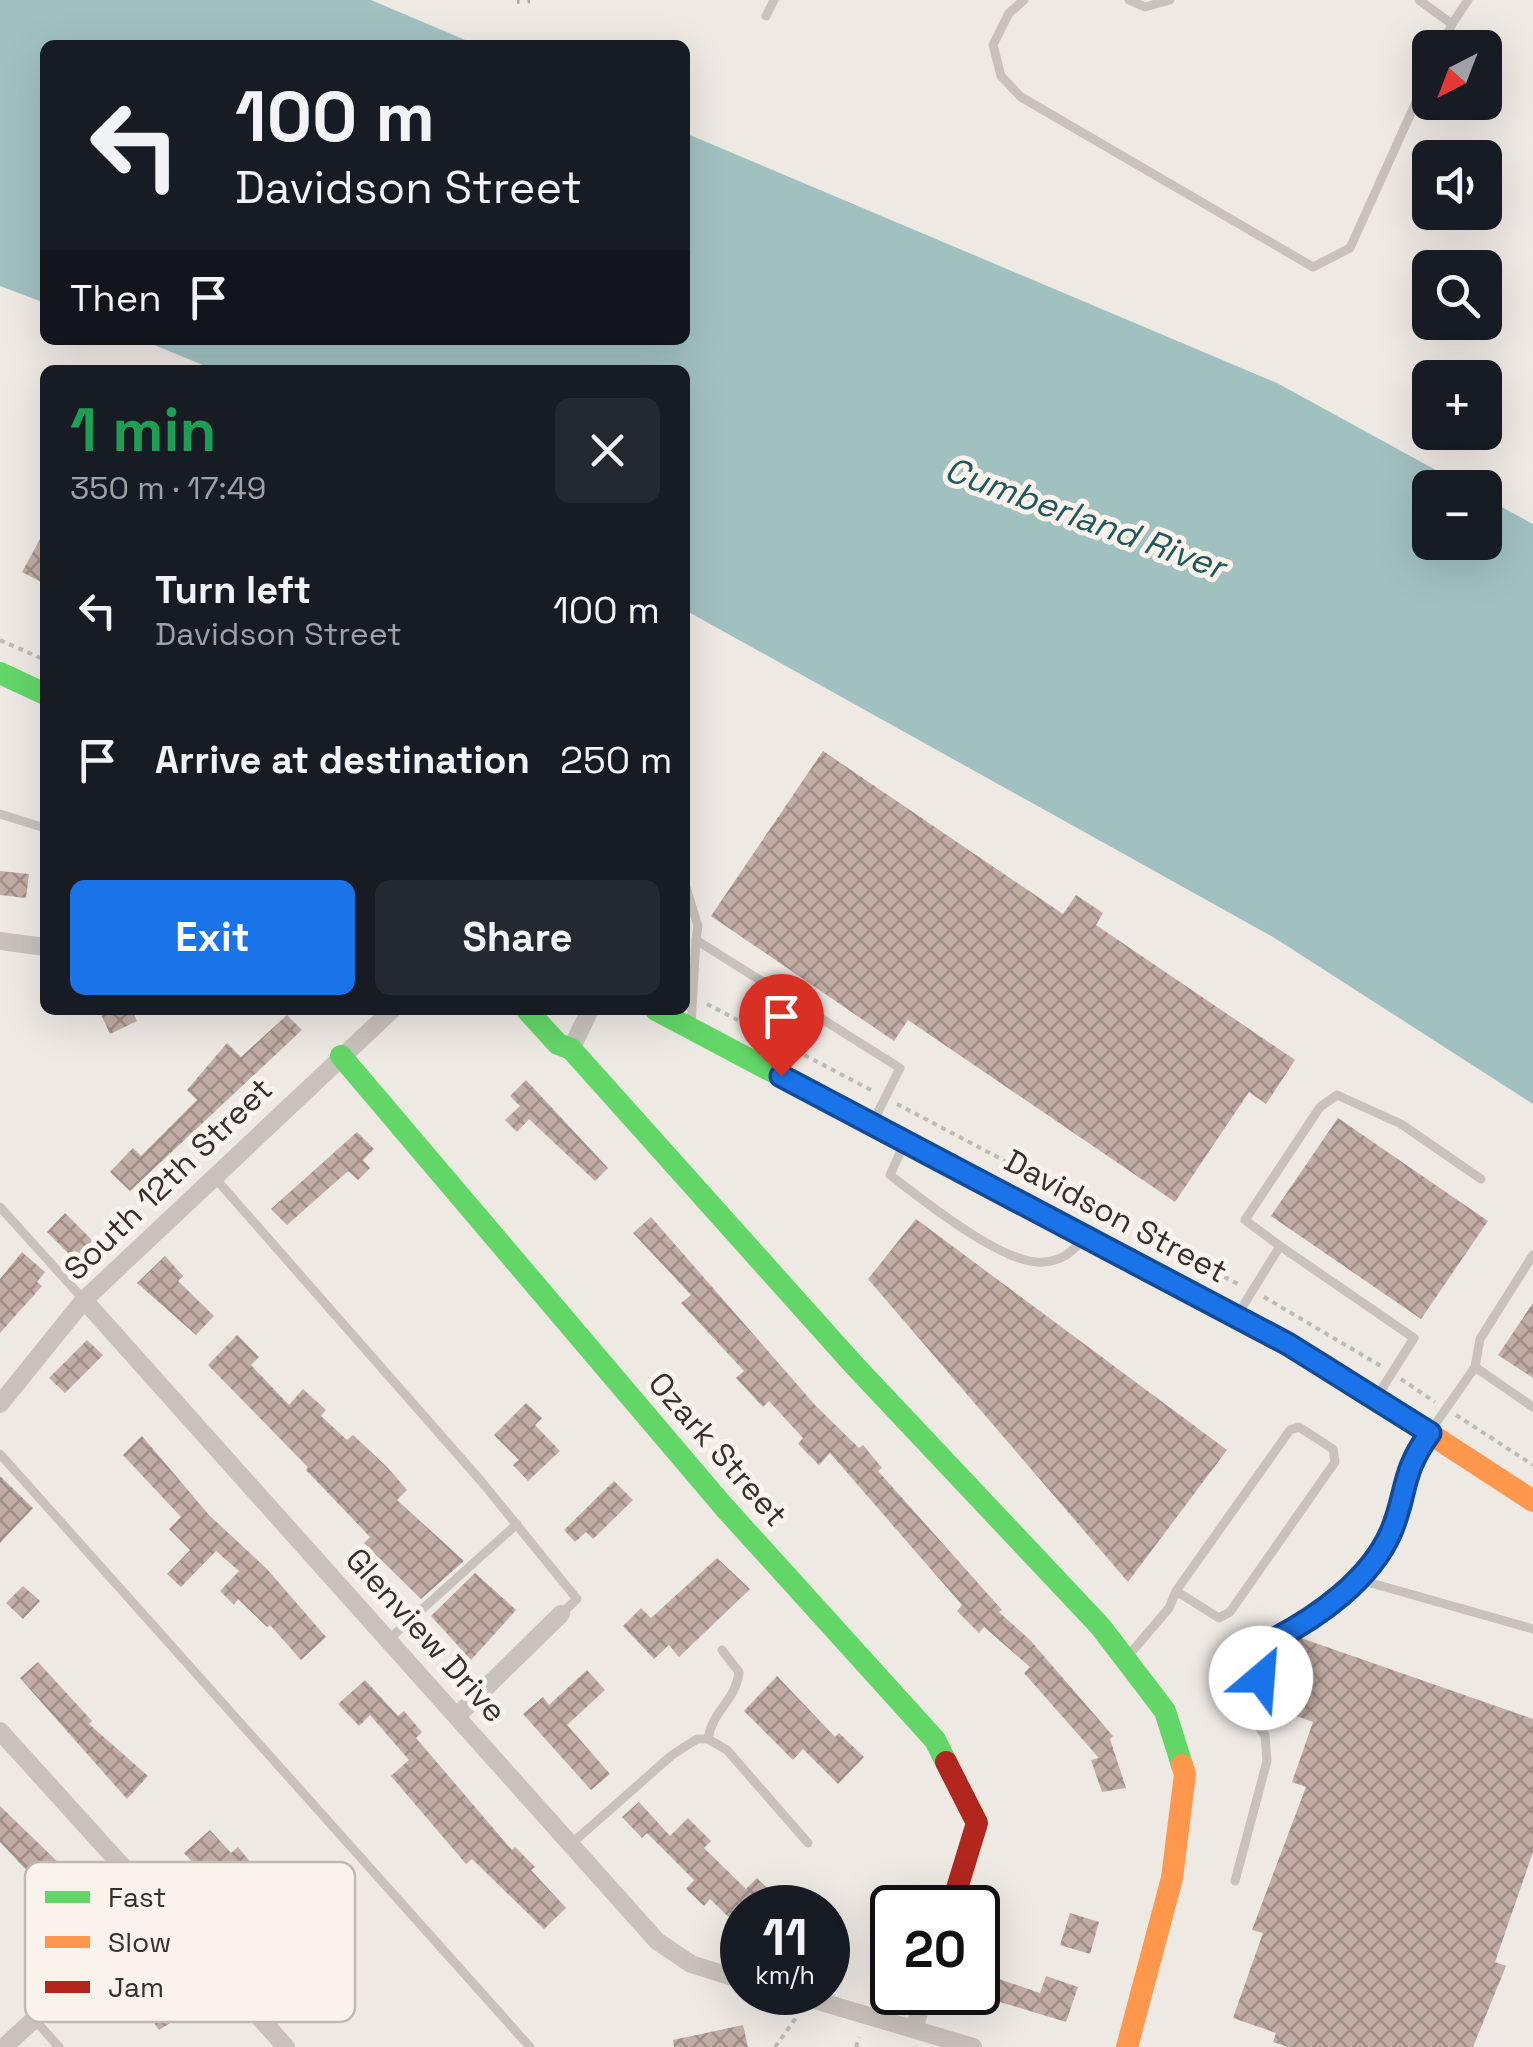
<!DOCTYPE html>
<meta charset="utf-8">
<style>
:root{--surface:#171b24;--page:#242831;--text:#f1f3f6;--muted:#9ea1a6;--accent:#1a73e8}
body{margin:0;font-family:"Space Grotesk",sans-serif;background:var(--page);color:var(--text);height:100vh;display:flex;flex-direction:column;font-size:38px;white-space:nowrap}
*{box-sizing:border-box;margin:0}
p{font-size:32px;color:var(--muted)}
.icon{flex:none;width:55px;height:55px;fill:none;stroke:currentColor;stroke-width:2;stroke-linecap:round;stroke-linejoin:round}
.map{position:relative;flex:1;overflow:hidden}
.details{position:absolute;left:40px;top:365px;width:650px;height:650px;display:flex;flex-direction:column;background:var(--surface);border-radius:15px;box-shadow:0 10px 40px #0002}
.details>*{flex:none}
.guide{position:absolute;left:40px;top:40px;width:650px;height:305px;border-radius:15px;box-shadow:0 10px 40px #0002;background:#171b24;color:var(--text);overflow:hidden}
.needle{width:65px;rotate:222deg}
.buttons{position:absolute;left:1412px;top:30px;display:grid;gap:20px}
.buttons a{display:grid;place-items:center;width:90px;height:90px;border-radius:15px;background:var(--surface);box-shadow:0 10px 40px #0002;font-size:50px}
.speed{position:absolute;left:720px;top:1885px;display:flex;gap:20px;font-size:50px;font-weight:700;text-align:center}
.speed>*{display:grid;place-content:center;width:130px;height:130px;border-radius:50%;background:var(--surface);box-shadow:0 10px 40px #0002;line-height:1}
.speed small{font-size:25px;font-weight:400}
.speed .limit{border:5px solid #111;border-radius:15px;background:#fff;color:#111}
.pin{position:absolute;display:grid;place-items:center;width:85px;height:85px;color:#fff;margin:-102px -42px;border-radius:50% 50% 50% 0;rotate:-45deg;box-shadow:0 0 10px #0007}
.pin .icon{rotate:45deg}
.me{position:absolute;width:110px;margin:-55px;rotate:27deg;stroke-linejoin:round;filter:drop-shadow(0 0 8px #0008)}
.turn{display:flex;align-items:center;gap:35px;height:210px;padding:0 30px;font-size:45px}
.turn .icon{width:130px;height:130px;stroke-width:2.5}
.turn b{display:block;font-size:70px;line-height:85px}
.then{display:flex;align-items:center;height:95px;padding:0 30px;background:#0003;gap:20px;font-size:38px}
.round{display:grid;place-items:center;flex:none;width:105px;height:105px;border-radius:15px;background:var(--page)}
.summary{display:flex;align-items:center;justify-content:space-between;height:170px;padding:0 30px}
h1{font-size:60px;font-weight:700;line-height:75px;color:#1e9e55}
.cta{display:flex;gap:20px;margin-top:auto;padding:20px 30px}
.cta a{flex:1;height:115px;border-radius:15px;background:var(--accent);color:#fff;font-size:40px;font-weight:700;line-height:115px;text-align:center}
.cta a+a{background:var(--page);color:var(--text)}
ul{padding:0;list-style:none}
li{display:flex;align-items:center;gap:30px;height:150px;padding:0 30px}
li div{flex:1}
li b{display:block;font-size:38px}
li em{font-style:normal}
.map>svg:first-child{display:block}
.water{fill:#a1c1c0}
.building{fill:url(#building-cross-hatch)}
.lines{fill:none;stroke-linecap:round;stroke-linejoin:round}
.path{stroke:#c0bab5;stroke-width:4;stroke-dasharray:5 5;stroke-linecap:butt}
.lane{stroke:#c8c1bc;stroke-width:9}
.street{stroke:#c8c1bc;stroke-width:18}
.fast{stroke:#63d668;stroke-width:22}
.slow{stroke:#ff974d;stroke-width:22}
.jam{stroke:#b3261e;stroke-width:22}
.rail{stroke:#b0aaa6;stroke-width:6;stroke-dasharray:2.5 8;stroke-linecap:butt}
.route-casing{stroke:#114b97;stroke-width:25}
.route{stroke:#1a73e8;stroke-width:18}
.labels{text-anchor:middle;stroke-width:10;stroke-linejoin:round;paint-order:stroke}
.street-label{font-size:32px;fill:#392e2a;stroke:#faf3ec}
.water-label{font-size:35px;font-style:italic;fill:#20595b;stroke:#faf3ec}
.key{fill:#faf3ec;stroke:#c0b8b2;stroke-width:2.5}
.key-label{font-size:28px;fill:#392e2a}
</style>
<div class="map">
<svg width="1533" height="2047" viewBox="0 0 1533 2047">
<defs>
<pattern id="building-cross-hatch" width="8" height="8" patternUnits="userSpaceOnUse" patternTransform="scale(2.5)"><rect width="8" height="8" fill="#c2ada6"/><path d="M0 0l8 8M0 8l8-8" fill="none" stroke="#9f8d87"/></pattern>
</defs>
<rect width="100%" height="100%" fill="#efe9e4"/>
<g class="water">
<polygon points="0,0 371,0 477,45 45,45 45,303 0,286"/>
<polygon points="685,133 1277,383 1467,487 1430,488 1430,542 1485,542 1485,498 1533,524 1533,1104 1273,937 685,610 685,370 215,370 142,340 685,340"/>
</g>
<g class="building">
<polygon points="45,530 45,584 22,572"/>
<polygon points="823,751 1063,914 1076,895 1103,913 1096,925 1295,1060 1266,1104 1249,1092 1175,1202 908,1020 894,1041 711,916"/>
<polygon points="0,871 29,874 26,898 0,895"/>
<polygon points="99,1010 132,1010 137,1021 110,1034"/>
<polygon points="287,1015 302,1030 130,1191 110,1172 133,1148 141,1156 197,1100 187,1090 227,1043 241,1057"/>
<polygon points="526,1080 608,1168 595,1181 529,1119 517,1132 505,1120 520,1106 510,1096"/>
<polygon points="1338,1118 1488,1221 1421,1319 1271,1216"/>
<polygon points="357,1132 374,1149 363,1160 370,1168 358,1180 348,1171 287,1225 271,1209"/>
<polygon points="65,1213 93,1241 75,1260 47,1232"/>
<polygon points="651,1217 815,1405 859,1448 863,1445 882,1468 878,1471 1002,1610 999,1612 1030,1640 1113,1736 1110,1739 1126,1788 1102,1792 1091,1760 1099,1758 1024,1673 1030,1667 984,1627 979,1633 957,1611 962,1605 830,1453 819,1465 798,1444 803,1438 769,1401 763,1407 736,1378 744,1371 681,1303 691,1295 633,1233"/>
<polygon points="916,1219 1227,1450 1128,1582 868,1279"/>
<polygon points="22,1252 45,1272 37,1282 42,1286 0,1333 0,1279"/>
<polygon points="165,1256 183,1276 178,1281 214,1316 196,1335 137,1283"/>
<polygon points="1533,1303 1533,1378 1498,1355"/>
<polygon points="237,1335 259,1357 251,1365 289,1405 303,1389 326,1410 321,1416 347,1440 353,1435 387,1467 407,1490 397,1500 464,1561 421,1599 364,1543 370,1537 306,1470 308,1467 208,1365"/>
<polygon points="87,1340 103,1355 65,1393 49,1378"/>
<polygon points="526,1403 542,1418 535,1425 560,1451 528,1481 513,1465 519,1460 494,1435"/>
<polygon points="142,1436 209,1515 267,1569 326,1637 301,1660 270,1625 267,1627 238,1599 234,1605 220,1591 239,1571 216,1551 181,1587 167,1574 190,1550 169,1529 181,1517 123,1455"/>
<polygon points="0,1476 33,1508 0,1543"/>
<polygon points="614,1481 633,1500 593,1539 586,1532 575,1542 564,1530"/>
<polygon points="717,1558 750,1589 679,1657 669,1645 654,1659 623,1626 641,1608 651,1618"/>
<polygon points="475,1573 516,1610 471,1660 431,1616"/>
<polygon points="23,1586 40,1601 23,1619 6,1603"/>
<polygon points="1298,1637 1533,1719 1533,1852 1495,1962 1506,1966 1473,2047 1288,2047 1273,2042 1276,2033 1233,2018 1263,1933 1252,1930 1306,1787 1292,1782 1313,1722 1260,1703 1278,1651 1292,1656"/>
<polygon points="38,1662 92,1721 89,1724 148,1776 127,1799 20,1678"/>
<polygon points="587,1670 605,1690 567,1725 610,1774 591,1790 523,1714 543,1697 549,1705"/>
<polygon points="777,1676 835,1737 839,1733 864,1757 838,1784 803,1749 793,1760 744,1711"/>
<polygon points="365,1680 398,1716 404,1711 422,1732 416,1738 512,1850 515,1847 535,1867 531,1870 566,1908 544,1929 472,1859 466,1864 391,1776 409,1760 370,1715 359,1726 338,1704"/>
<polygon points="639,1802 670,1836 688,1818 711,1841 704,1848 746,1889 757,1878 772,1893 757,1908 742,1908 742,1930 710,1899 704,1906 686,1889 694,1880 647,1833 642,1838 622,1817"/>
<polygon points="0,1806 62,1866 57,1870 100,1911 82,1930 0,1842"/>
<polygon points="210,1830 231,1853 238,1847 252,1864 213,1899 198,1883 205,1876 184,1853"/>
<polygon points="1070,1913 1099,1922 1090,1954 1060,1945"/>
<polygon points="137,1966 178,2018 159,2030 139,2001 123,2017 105,1999"/>
<polygon points="981,1973 1040,1993 1046,1976 1078,1987 1066,2022 974,1994"/>
<polygon points="743,2025 748,2047 674,2047 673,2040"/>
</g>
<g class="lines">
<g class="path">
<polyline points="0,640 45,660"/>
<polyline points="707,1004 871,1090"/>
<polyline points="897,1104 1238,1284"/>
<polyline points="1264,1297 1381,1366"/>
<polyline points="1401,1379 1435,1402"/>
<polyline points="1456,1415 1533,1465"/>
<polyline points="775,2047 796,2018"/>
<polyline points="856,2047 859,2037"/>
</g>
<g class="lane">
<polyline points="1024,0 1009,13 993,45 1001,76 1021,97 1313,267 1350,248 1430,71"/>
<polyline points="1129,0 1145,7 1170,0"/>
<polyline points="1419,0 1452,24 1468,0"/>
<polyline points="766,16 774,0"/>
<polyline points="1441,48 1452,24"/>
<polyline points="0,814 45,828"/>
<polyline points="685,884 698,926 696,940 900,1068 873,1122"/>
<polyline points="691,1026 696,940"/>
<path d="M904 1144 890 1175C922 1199 1004 1266 1043 1262 1062 1261 1070 1253 1083 1240"/>
<polyline points="215,1178 481,1481 577,1599 561,1614"/>
<polyline points="0,1207 84,1300"/>
<polyline points="1280,1246 1245,1220 1320,1107 1337,1095 1401,1124 1481,1179"/>
<polyline points="1238,1314 1280,1246 1414,1338 1376,1398"/>
<polyline points="1475,1367 1480,1339 1533,1255"/>
<polyline points="0,1454 530,2047"/>
<polyline points="1357,1579 1533,1629"/>
<polyline points="389,1639 517,1524"/>
<polyline points="1129,1655 1169,1608 1176,1591 1290,1430 1299,1427 1333,1449 1335,1462 1230,1612 1219,1618 1176,1591"/>
<path d="M708 1739C713 1709 736 1701 739 1672L722 1650"/>
<polyline points="571,1844 672,1755 697,1739 708,1739 727,1750 808,1843"/>
<polyline points="1235,1881 1267,1761 1265,1735 1248,1715 1273,1640 1306,1623 1357,1579 1390,1533 1409,1462 1475,1367 1533,1407"/>
<polyline points="34,2019 59,2047"/>
</g>
<g class="street">
<polyline points="0,941 45,947"/>
<polyline points="571,1049 590,1010"/>
<polyline points="84,1300 657,1941 691,1964 742,1980"/>
<polyline points="0,1404 84,1300 392,1010"/>
<polyline points="458,1715 561,1614"/>
<polyline points="0,1731 286,2047"/>
<polyline points="788,1992 973,2047"/>
<polyline points="915,2026 925,1992"/>
<polyline points="4,2047 158,1905"/>
</g>
<g class="fast">
<polyline points="0,673 45,694"/>
<polyline points="527,1010 558,1044 571,1049 854,1365 1100,1626 1165,1711 1182,1765"/>
<polyline points="656,1010 1198,1297"/>
<polyline points="341,1056 724,1507 935,1740 946,1762"/>
</g>
<g class="slow">
<polyline points="1198,1297 1320,1362 1533,1501"/>
<polyline points="1127,2047 1172,1878 1185,1774 1182,1765"/>
</g>
<polyline class="jam" points="946,1762 977,1823 951,1908"/>
<polyline class="rail" points="517,1 534,0"/>
</g>
<g class="lines">
<g class="route-casing">
<path id="route" d="M781 1076 1288 1344 1430 1433C1400 1474 1408 1492 1391 1532 1370 1580 1318 1617 1273 1640L1261 1678"/>
</g>
<use href="#route" class="route"/>
</g>
<g class="labels">
<g class="street-label">
<text transform="translate(168 1179) rotate(-44)" y="11">South 12th Street</text>
<text transform="translate(1116 1216) rotate(28)" y="11">Davidson Street</text>
<text transform="translate(718 1449) rotate(49)" y="11">Ozark Street</text>
<text transform="translate(426 1635) rotate(48)" y="11">Glenview Drive</text>
</g>
<g class="water-label">
<text transform="translate(1085 518) rotate(20)" y="12">Cumberland River</text>
</g>
</g>
<rect x="25" y="1862" width="330" height="160" rx="15" class="key"/>
<rect x="45" y="1891" width="45" height="12" fill="#63d668"/>
<rect x="45" y="1936" width="45" height="12" fill="#ff974d"/>
<rect x="45" y="1981" width="45" height="12" fill="#b3261e"/>
<g class="key-label">
<text x="108" y="1907">Fast</text>
<text x="108" y="1952">Slow</text>
<text x="108" y="1997">Jam</text>
</g>
</svg>
<div class="buttons">
<a><svg class="needle" viewBox="-14 -14 28 28"><path d="M0-13l5 13h-10z" fill="#e53935"/><path d="M0 13l5-13h-10z" fill="#9ea1a6"/></svg></a>
<a><svg class="icon" aria-label="sound" viewBox="0 0 24 24"><path d="M4 9h4l5-4v14l-5-4H4zM17 9q2 3 0 6"/></svg></a>
<a><svg class="icon" aria-label="search" viewBox="0 0 24 24"><circle cx="10" cy="10" r="6"/><path d="M15 15l6 6"/></svg></a>
<a>+</a>
<a>−</a>
</div>
<div class="speed"><div>11<small>km/h</small></div><div class="limit">20</div></div>
<div class="pin" style="left:781px;top:1076px;background:#d93025"><svg class="icon" aria-label="arrive" viewBox="0 0 24 24"><path d="M6 21V4h12l-3 4 3 4H6"/></svg></div>
<svg class="me" style="left:1261px;top:1678px" viewBox="-20 -20 40 40"><circle r="19" fill="#fff"/><path d="M0-13L10 11 0 6-10 11z" fill="#1a73e8"/></svg>
<div class="guide">
<div class="turn"><svg class="icon" aria-label="left" viewBox="0 0 24 24"><path d="M17 20v-9H6M10 6l-5 5 5 5"/></svg><div><b>100 m</b>Davidson Street</div></div>
<div class="then">Then<svg class="icon" aria-label="arrive" viewBox="0 0 24 24"><path d="M6 21V4h12l-3 4 3 4H6"/></svg></div>
</div>
<section class="details">
<div class="summary"><div><h1>1 min</h1><p>350 m · 17:49</p></div><a class="round"><svg class="icon" aria-label="close" viewBox="0 0 24 24"><path d="M6 6l12 12M18 6L6 18"/></svg></a></div>
<ul>
<li><svg class="icon" aria-label="left" viewBox="0 0 24 24"><path d="M17 20v-9H6M10 6l-5 5 5 5"/></svg><div><b>Turn left</b><p>Davidson Street</p></div><em>100 m</em></li>
<li><svg class="icon" aria-label="arrive" viewBox="0 0 24 24"><path d="M6 21V4h12l-3 4 3 4H6"/></svg><div><b>Arrive at destination</b></div><em>250 m</em></li>
</ul>
<div class="cta"><a>Exit</a><a>Share</a></div>
</section>
</div>
